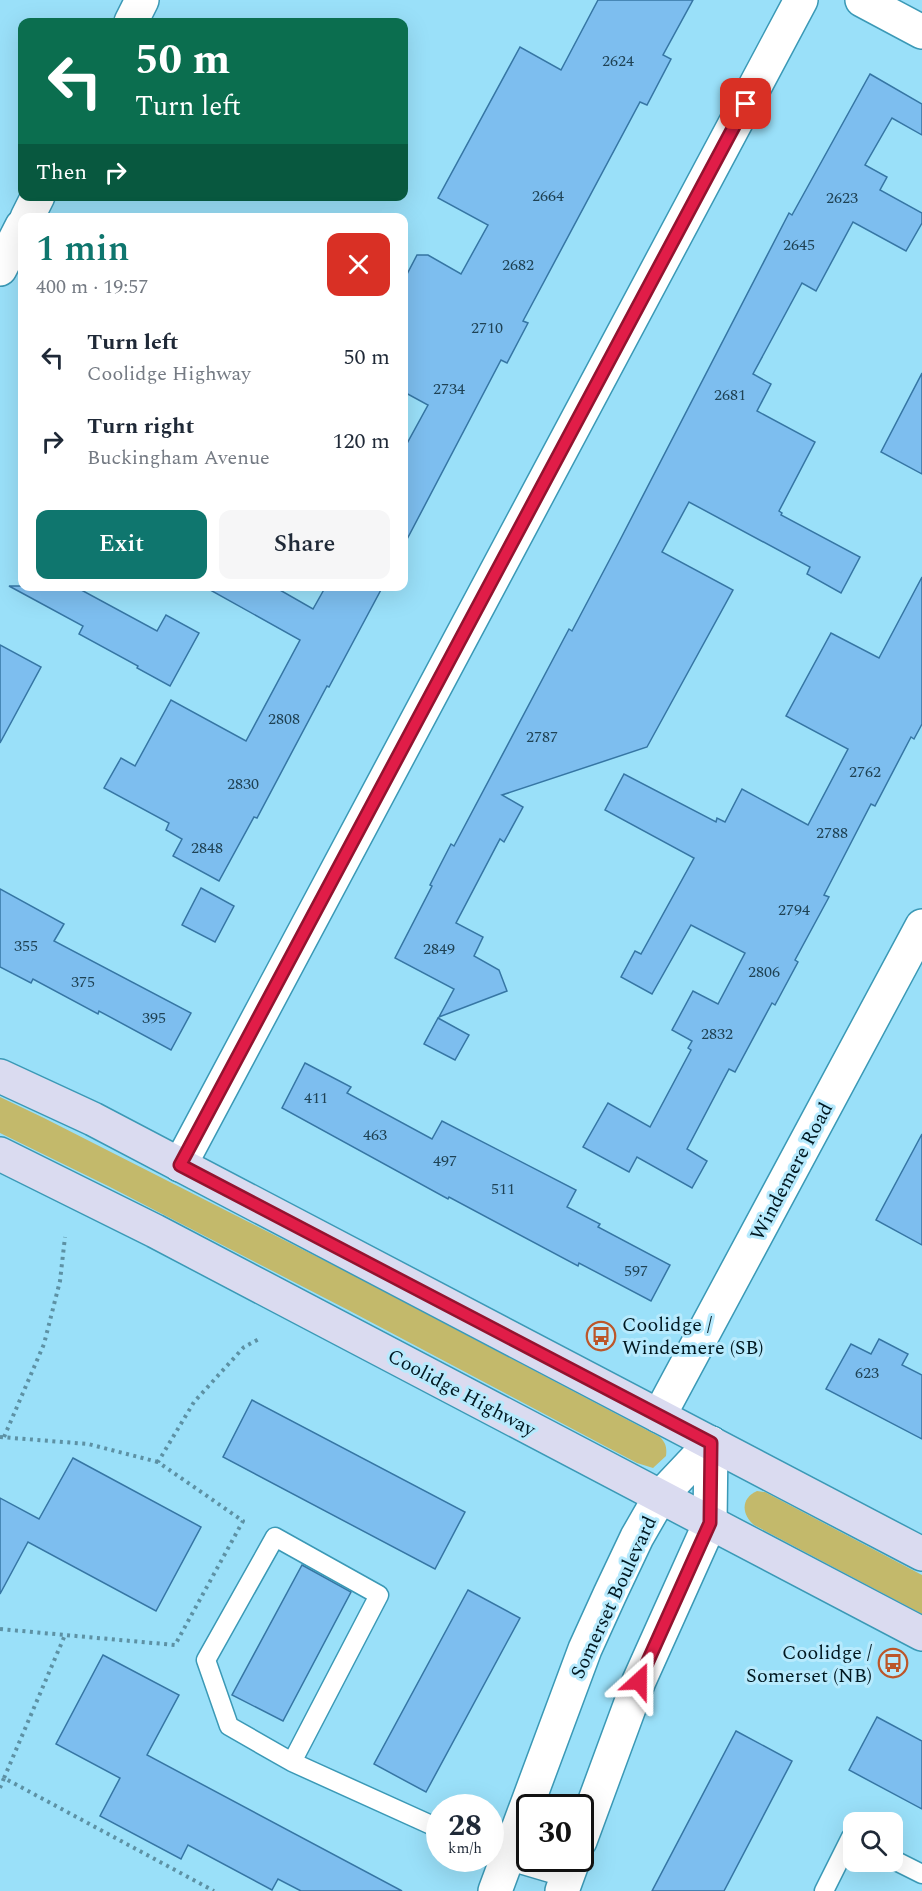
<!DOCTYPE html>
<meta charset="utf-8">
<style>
:root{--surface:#fff;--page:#f6f6f7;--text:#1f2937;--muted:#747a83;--accent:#0f766e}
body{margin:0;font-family:Spectral,serif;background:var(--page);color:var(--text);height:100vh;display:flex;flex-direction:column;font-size:22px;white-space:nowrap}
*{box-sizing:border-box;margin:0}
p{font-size:20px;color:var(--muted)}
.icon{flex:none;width:33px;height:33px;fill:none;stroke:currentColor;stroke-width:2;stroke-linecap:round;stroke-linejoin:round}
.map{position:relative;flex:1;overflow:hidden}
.details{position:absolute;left:18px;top:213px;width:390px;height:378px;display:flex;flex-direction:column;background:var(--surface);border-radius:12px;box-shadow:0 6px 24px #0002}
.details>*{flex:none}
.guide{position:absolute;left:18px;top:18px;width:390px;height:183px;border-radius:12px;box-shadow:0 6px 24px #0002;background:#0b6e4f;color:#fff;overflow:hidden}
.tools{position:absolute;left:843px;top:1812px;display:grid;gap:12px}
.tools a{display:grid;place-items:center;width:60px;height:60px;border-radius:12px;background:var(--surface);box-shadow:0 6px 24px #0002;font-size:30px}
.speed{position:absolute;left:426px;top:1794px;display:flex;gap:12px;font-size:30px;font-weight:700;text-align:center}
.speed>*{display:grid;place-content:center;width:78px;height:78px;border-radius:50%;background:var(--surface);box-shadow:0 6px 24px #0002;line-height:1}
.speed small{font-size:15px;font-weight:400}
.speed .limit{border:3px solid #111;border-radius:9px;background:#fff;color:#111}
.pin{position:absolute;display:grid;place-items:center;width:51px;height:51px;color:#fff;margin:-26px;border-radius:12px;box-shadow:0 3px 9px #0006}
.me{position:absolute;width:66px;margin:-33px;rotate:24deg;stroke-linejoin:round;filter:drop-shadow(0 0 4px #0008)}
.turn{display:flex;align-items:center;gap:21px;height:126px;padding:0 18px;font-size:27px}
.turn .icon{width:78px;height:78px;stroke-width:2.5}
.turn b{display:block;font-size:42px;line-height:51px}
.then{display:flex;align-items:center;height:57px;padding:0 18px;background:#0003;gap:12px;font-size:22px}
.round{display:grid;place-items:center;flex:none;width:63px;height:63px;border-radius:12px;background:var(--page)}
.headline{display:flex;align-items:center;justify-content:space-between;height:102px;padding:0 18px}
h1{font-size:36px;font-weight:600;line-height:45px;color:var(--accent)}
.cta{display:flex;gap:12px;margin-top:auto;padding:12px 18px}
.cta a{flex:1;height:69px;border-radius:12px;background:var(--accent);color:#fff;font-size:24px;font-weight:600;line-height:69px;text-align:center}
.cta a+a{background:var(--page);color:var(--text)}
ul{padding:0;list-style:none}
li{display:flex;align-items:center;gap:18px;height:84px;padding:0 18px}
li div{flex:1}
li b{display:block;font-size:22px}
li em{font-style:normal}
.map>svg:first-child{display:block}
.green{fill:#c3b96b}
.building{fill:#7dbeef;stroke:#3676a4;stroke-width:1.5}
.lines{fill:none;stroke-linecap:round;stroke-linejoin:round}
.service-casing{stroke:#3b99b6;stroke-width:21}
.minor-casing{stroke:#3b99b6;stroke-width:36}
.secondary-casing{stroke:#3b99b6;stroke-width:36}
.path{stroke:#5d91a4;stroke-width:4;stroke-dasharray:3 4.5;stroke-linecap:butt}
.service{stroke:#fff;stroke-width:18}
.minor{stroke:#fff;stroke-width:33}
.secondary{stroke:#dadbf0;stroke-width:33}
.route-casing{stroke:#92132f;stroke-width:15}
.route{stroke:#e11d48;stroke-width:10}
.labels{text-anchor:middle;stroke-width:6;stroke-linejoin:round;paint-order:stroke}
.number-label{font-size:16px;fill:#1f4254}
.street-label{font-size:20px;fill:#001821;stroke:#b7eafd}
.poi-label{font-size:20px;fill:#001821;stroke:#b7eafd;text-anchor:start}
</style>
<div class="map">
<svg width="922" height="1891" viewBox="0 0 922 1891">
<rect width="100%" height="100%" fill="#9ae0f9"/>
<g class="green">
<path d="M0 1097 44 1118 347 1272 660 1437C666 1443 667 1448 666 1456L653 1468 637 1463 350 1311 110 1187 0 1133Z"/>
<path d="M757 1491 765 1492 922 1575V1614L754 1525C741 1514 741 1498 757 1491Z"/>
</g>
<g class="building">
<polygon points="598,0 693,0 663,55 671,59 647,105 640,102 523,321 528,323 507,363 501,360 404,545 404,449 428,405 404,392 404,280 417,255 428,255 461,274 488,225 438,198 520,47 561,70"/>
<polygon points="870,74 922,104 922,135 892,118 865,165 887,177 880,190 922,213 922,223 906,251 853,222 816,291 802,283 753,374 771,384 757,411 815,442 779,511 782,513 781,515 860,557 841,593 807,574 810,567 689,502 662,552 733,590 647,747 502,795 523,807 504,842 500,839 456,923 483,937 474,956 499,970 507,991 439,1017 454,989 395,958 432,886 430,885 451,844 454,846 569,629 572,631 619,542 789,213 792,215"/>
<polygon points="922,373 922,474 881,452"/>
<polygon points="922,577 922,724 914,739 911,737 875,806 871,804 824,895 829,897 795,960 798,962 775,1005 772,1003 735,1072 729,1069 687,1149 707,1161 692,1188 637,1157 629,1172 583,1147 608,1103 650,1127 691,1050 688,1048 692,1041 672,1030 693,991 718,1004 745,953 691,925 652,994 621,977 635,951 641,954 694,858 605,810 624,774 716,822 717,818 725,822 742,789 808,825 848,749 786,716 831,633 879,658"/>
<polygon points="9,586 74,586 157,631 166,615 199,633 170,686 137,668 138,666 79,634 83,626"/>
<polygon points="203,586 273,586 313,609 326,586 383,586 329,687 327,686 257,818 254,817 219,881 173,856 182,839 166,830 169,823 104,788 121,758 135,766 171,700 246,741 300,640"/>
<polygon points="0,645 41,667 0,743"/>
<polygon points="201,888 234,906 215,942 182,925"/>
<polygon points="0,889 64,924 54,941 191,1013 171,1050 99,1011 98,1014 33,979 31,983 0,967"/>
<polygon points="438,1018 469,1035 455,1060 424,1044"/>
<polygon points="305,1063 351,1087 347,1093 432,1139 442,1121 576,1190 567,1207 600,1224 598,1227 670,1265 651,1301 579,1263 578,1266 449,1197 448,1199 282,1108"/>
<polygon points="922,1134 922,1245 876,1220"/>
<polygon points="879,1339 908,1354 902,1365 922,1375 922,1439 826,1389 851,1344 871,1354"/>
<polygon points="252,1400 465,1512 435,1569 223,1457"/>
<polygon points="73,1458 201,1527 156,1611 28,1542 0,1594 0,1498 39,1519"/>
<polygon points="302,1565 351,1592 283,1721 232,1695"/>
<polygon points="468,1590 520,1618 426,1792 374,1764"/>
<polygon points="103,1655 179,1695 147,1755 402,1891 301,1891 278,1879 272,1890 188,1845 181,1859 100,1816 120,1778 56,1744"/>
<polygon points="877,1717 922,1741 922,1809 849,1770"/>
<polygon points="736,1731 792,1761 724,1891 652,1891"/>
</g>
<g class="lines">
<g class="service-casing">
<g id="service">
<polyline points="292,1762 379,1595 275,1537 206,1660 229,1726 292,1762 440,1829"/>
<polyline points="490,1852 506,1860 567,1878"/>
<polyline points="892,1859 922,1874"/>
<polyline points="824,1891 851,1837 854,1838"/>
</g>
</g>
<g class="minor-casing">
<g id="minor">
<polyline points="862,0 922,32"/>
<polyline points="131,22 142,0"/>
<polyline points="27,218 38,196"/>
<polyline points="0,269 22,226"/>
<polyline points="180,1165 801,0"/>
<polyline points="659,1416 922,926"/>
<polyline points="580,1841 639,1681 710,1523 711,1443"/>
<polyline points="495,1891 585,1649 610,1594 637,1537 660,1497 711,1443"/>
<polyline points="562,1891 574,1858"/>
</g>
</g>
<g class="secondary-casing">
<g id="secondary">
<polyline points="0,1076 93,1119 922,1554"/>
<polyline points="0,1154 155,1231 922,1634"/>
</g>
</g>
<g class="path">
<polyline points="0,1437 88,1444 158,1462"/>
<polyline points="4,1437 44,1344 60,1281 65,1237"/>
<polyline points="0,1629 65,1635"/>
<polyline points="4,1778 65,1635 175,1645 243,1521 158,1462 194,1402 244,1347 259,1339"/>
<polyline points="0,1788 4,1778 214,1891"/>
</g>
<use href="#service" class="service"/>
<use href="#minor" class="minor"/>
<use href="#secondary" class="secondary"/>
</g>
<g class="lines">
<g class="route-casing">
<polyline id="route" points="639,1681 710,1523 711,1443 180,1165 746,104"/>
</g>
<use href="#route" class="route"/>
</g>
<defs>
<g id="bus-ring" transform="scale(1.5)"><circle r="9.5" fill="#b7eafd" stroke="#bc5629" stroke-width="1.5"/><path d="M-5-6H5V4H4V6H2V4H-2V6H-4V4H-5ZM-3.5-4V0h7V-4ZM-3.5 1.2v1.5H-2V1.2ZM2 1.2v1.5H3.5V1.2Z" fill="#bc5629"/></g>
</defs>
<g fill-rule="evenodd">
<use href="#bus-ring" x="601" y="1336"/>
<use href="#bus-ring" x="893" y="1663"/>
</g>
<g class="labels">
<g class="number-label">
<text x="618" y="66">2624</text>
<text x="548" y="201">2664</text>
<text x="842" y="203">2623</text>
<text x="799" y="250">2645</text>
<text x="518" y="270">2682</text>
<text x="487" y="333">2710</text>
<text x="449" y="394">2734</text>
<text x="730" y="400">2681</text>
<text x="284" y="724">2808</text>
<text x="542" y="742">2787</text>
<text x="865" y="777">2762</text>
<text x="243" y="789">2830</text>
<text x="832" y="838">2788</text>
<text x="207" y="853">2848</text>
<text x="794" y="915">2794</text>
<text x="26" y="951">355</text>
<text x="439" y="954">2849</text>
<text x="764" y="977">2806</text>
<text x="83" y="987">375</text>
<text x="154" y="1023">395</text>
<text x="717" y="1039">2832</text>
<text x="316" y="1103">411</text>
<text x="375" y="1140">463</text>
<text x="445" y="1166">497</text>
<text x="503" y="1194">511</text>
<text x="636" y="1276">597</text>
<text x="867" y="1378">623</text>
</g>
<g class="street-label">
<text transform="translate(791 1171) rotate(-62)" y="7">Windemere Road</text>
<text transform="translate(462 1392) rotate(28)" y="7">Coolidge Highway</text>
<text transform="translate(613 1597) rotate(-65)" y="7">Somerset Boulevard</text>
</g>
<g class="poi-label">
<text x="622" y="1331">Coolidge /<tspan x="622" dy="23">Windemere (SB)</tspan></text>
<text x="872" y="1659" text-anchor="end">Coolidge /<tspan x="872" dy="23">Somerset (NB)</tspan></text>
</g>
</g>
</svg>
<div class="tools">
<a><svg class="icon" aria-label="search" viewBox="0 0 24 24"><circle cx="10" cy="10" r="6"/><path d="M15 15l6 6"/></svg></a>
</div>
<div class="speed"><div>28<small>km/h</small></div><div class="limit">30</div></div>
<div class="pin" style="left:746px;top:104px;background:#d93025"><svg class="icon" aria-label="arrive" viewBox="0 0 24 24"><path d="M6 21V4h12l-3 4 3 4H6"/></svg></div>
<svg class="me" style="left:639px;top:1681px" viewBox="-20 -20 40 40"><path d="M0-17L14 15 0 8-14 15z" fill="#e11d48" stroke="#fff" stroke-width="4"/></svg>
<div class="guide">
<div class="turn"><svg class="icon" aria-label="left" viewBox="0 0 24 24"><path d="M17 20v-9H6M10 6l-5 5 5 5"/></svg><div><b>50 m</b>Turn left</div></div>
<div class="then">Then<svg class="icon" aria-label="right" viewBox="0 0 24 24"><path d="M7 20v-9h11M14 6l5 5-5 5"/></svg></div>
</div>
<section class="details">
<div class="headline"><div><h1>1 min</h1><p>400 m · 19:57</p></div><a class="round" style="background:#d93025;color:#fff"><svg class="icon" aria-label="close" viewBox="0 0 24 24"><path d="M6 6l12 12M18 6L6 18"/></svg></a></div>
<ul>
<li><svg class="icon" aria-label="left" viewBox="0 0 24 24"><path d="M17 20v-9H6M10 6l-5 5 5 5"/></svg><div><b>Turn left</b><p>Coolidge Highway</p></div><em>50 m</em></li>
<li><svg class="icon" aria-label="right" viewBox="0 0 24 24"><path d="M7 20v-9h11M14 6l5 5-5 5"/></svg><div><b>Turn right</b><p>Buckingham Avenue</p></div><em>120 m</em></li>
</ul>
<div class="cta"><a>Exit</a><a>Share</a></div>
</section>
</div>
